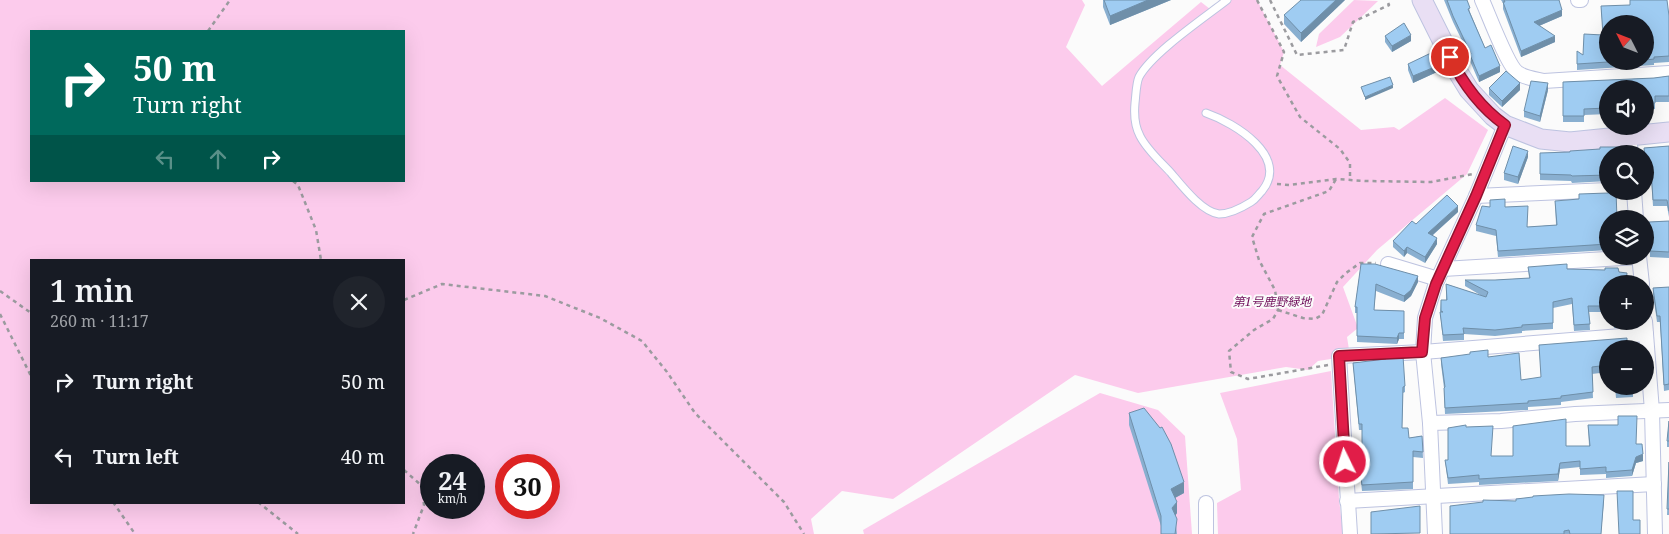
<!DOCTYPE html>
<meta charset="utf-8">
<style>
:root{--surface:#171b24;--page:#20242c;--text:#f1f3f6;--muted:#9ea1a6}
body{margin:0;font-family:"Noto Serif","Noto Sans JP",serif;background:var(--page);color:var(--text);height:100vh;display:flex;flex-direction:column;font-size:19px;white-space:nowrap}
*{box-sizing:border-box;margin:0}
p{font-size:16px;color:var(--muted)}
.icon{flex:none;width:28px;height:28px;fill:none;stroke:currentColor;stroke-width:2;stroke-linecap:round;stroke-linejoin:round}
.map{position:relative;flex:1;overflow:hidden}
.side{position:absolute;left:30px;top:259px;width:375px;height:245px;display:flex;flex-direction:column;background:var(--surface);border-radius:0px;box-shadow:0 5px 20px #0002}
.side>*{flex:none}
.top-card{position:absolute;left:30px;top:30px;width:375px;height:152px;border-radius:0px;box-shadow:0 5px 20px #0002;background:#00695c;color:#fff;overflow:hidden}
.needle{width:32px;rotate:312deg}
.tools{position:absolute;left:1599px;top:15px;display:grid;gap:10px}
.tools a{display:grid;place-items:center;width:55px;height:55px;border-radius:50%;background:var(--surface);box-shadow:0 5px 20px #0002;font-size:25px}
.speed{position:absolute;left:420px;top:454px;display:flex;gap:10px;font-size:25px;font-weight:700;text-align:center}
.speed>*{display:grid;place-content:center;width:65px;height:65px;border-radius:50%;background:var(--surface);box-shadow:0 5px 20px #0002;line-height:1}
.speed small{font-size:12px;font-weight:400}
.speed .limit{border:8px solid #d22;background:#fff;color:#111}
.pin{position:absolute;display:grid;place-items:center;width:42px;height:42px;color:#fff;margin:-21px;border:2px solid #fff;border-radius:50%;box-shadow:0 1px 5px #0007}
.me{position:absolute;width:55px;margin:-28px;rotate:356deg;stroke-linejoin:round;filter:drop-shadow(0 0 4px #0008)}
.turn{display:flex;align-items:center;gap:18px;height:105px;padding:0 20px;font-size:22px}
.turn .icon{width:65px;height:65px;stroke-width:2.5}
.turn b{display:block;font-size:35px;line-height:42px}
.lanes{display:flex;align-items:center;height:48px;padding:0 20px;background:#0003;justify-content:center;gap:25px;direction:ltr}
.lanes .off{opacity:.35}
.round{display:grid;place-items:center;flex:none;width:52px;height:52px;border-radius:26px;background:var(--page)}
.headline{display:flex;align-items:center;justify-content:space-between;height:85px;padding:0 20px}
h1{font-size:30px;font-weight:600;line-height:38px}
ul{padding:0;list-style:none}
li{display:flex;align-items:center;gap:15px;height:75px;padding:0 20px}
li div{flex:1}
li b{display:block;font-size:19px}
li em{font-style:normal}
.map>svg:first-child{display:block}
.green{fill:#fccbec;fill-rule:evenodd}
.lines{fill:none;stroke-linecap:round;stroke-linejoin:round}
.lane-casing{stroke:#bdc3e0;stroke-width:9}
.street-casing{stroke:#bdc3e0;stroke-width:16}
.secondary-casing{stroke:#bdc3e0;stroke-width:21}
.path{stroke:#9b9b9f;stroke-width:2.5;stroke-dasharray:4 4;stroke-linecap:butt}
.lane{stroke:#fff;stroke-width:7}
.street{stroke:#fff;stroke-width:14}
.secondary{stroke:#e9dff4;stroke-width:19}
.wall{fill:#89afd0;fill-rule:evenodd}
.shaded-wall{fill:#6f8fa9}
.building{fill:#9fccf2;stroke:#6f8fa9}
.route-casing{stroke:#92132f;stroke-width:12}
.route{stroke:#e11d48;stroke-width:9}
.labels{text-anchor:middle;stroke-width:4;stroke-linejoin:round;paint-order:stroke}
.park-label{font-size:12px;font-style:italic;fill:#70115c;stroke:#fbfbfb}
</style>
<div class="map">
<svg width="1669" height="534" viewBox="0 0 1669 534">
<rect width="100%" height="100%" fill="#fbfbfb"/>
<g class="green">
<path d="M0 0H1082L1085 5 1066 47 1102 86 1201 2 1210 9 1221 0H1257L1284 52 1280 65 1361 130 1394 127 1399 130 1445 98 1488 130 1467 174 1377 250 1343 287 1358 328 1347 337 1350 356 1318 361 1308 370 1286 367 1138 393 1075 375 893 499 842 491 811 519 814 534H0ZM31 31H404V181H31ZM31 260H404V502H31ZM431 465H474V508H431ZM506 465H549V508H506Z"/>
<polygon points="1354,0 1378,1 1340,37 1316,47 1319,34"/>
<polygon points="1331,371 1339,499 1343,534 1218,534 1217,503 1241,490 1237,439 1220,393"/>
<polygon points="1100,393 1158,410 1185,436 1192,534 864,534 863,530"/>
</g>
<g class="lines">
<g class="lane-casing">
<path id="lane" d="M1206 113C1235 123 1290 157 1262 191 1258 195 1256 199 1251 202 1243 207 1230 214 1219 214 1202 212 1182 186 1171 173 1161 162 1147 150 1140 136 1134 125 1134 114 1135 103 1136 95 1136 84 1139 77 1152 53 1204 18 1227 0"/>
</g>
<g class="street-casing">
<g id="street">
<path d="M1482 0C1488 13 1508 67 1518 73 1525 78 1535 79 1544 81L1669 73"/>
<polyline points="1578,0 1581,0"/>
<polyline points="1629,136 1631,154"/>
<polyline points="1634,191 1636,219"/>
<polyline points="1476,196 1608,190"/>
<polyline points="1639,256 1642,284"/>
<polyline points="1388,264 1438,279"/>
<polyline points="1443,269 1639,257"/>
<polyline points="1645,321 1652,411 1655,534"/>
<polyline points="1430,423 1501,421 1575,414 1669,410"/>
<polyline points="1347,501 1654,484"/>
<polyline points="1206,534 1206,503"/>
<polyline points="1350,534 1339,356 1423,352 1646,334"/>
<polyline points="1435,534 1430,423 1423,352 1425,318 1436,283 1476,196 1505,125"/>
</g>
</g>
<g class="secondary-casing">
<polyline id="secondary" points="1422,0 1458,72 1469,90 1493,116 1505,125 1541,139 1570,142 1669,132"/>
</g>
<g class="path">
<polyline points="1257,0 1284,52 1277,76 1300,117 1340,149 1350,163 1350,179"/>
<polyline points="1270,0 1297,55 1344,50 1353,22 1389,5 1387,0"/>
<polyline points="208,31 230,0"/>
<polyline points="293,181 298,185 316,230 321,260"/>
<polyline points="1277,184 1289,185 1336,179 1365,181 1431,182 1473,174"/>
<polyline points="0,291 31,313"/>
<polyline points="404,300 442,284 545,296 600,318 642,341 667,372 695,413 784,502 804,534"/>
<polyline points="1278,310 1303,318 1315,319 1322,315 1337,282 1346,273 1360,263 1376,263"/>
<polyline points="0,314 31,376"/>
<polyline points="1328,365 1248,379 1231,372 1229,351 1254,330 1273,319 1278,310 1275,290 1259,260 1252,237 1264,214 1329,191 1336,179"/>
<polyline points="404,470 422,486 424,505 413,534"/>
<polyline points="113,502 135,534"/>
<polyline points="258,502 298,534"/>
</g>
<use href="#lane" class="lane"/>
<use href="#street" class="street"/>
<use href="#secondary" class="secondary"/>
</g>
<g class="wall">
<polygon points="1103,0 1171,0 1110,25 1103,7"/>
<polygon points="1345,0 1301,42 1284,24 1284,15"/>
<polygon points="1444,0 1467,0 1470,12 1485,48 1500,72 1479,82 1470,61 1470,57 1453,22"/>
<polygon points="1501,0 1559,0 1562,16 1539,26 1555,42 1521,57 1503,9 1503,3"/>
<path d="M1601 6 1669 16V62L1654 63V65L1577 70V51L1583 55 1603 35ZM1645 24V61H1608Z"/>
<polygon points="1385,36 1411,41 1392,52 1385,42"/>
<polygon points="1408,64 1437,72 1413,83 1408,70"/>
<polygon points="1669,76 1669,102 1655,102 1655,109 1645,110 1645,89 1608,89 1608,114 1584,115 1584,122 1563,122 1563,82 1654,78"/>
<polygon points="1489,88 1520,90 1502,107 1489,95"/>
<polygon points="1548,90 1540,122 1524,117 1524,111"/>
<polygon points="1669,146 1669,217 1667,206 1653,206 1651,176 1646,177 1645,154 1644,154 1644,148"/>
<polygon points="1540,153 1608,154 1608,181 1572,183 1571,181 1540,180"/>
<polygon points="1528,157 1518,184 1504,180 1504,173"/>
<polygon points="1555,201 1608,219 1608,250 1498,257 1496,236 1476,231 1476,225 1505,207 1528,227 1556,225"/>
<polygon points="1458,212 1433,235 1437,244 1425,263 1407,253 1404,257 1393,247 1393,241 1416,224"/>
<polygon points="1669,221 1669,258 1650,257 1649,222"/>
<polygon points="1361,264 1418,282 1411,296 1404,302 1376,291 1374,310 1404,311 1404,339 1399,339 1397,344 1357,342 1357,313 1355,313 1355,307"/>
<polygon points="1528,267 1567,269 1608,284 1608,312 1589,312 1590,330 1574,331 1572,304 1553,308 1553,329 1522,331 1522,333 1495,336 1464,334 1464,340 1443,341 1440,312 1441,300 1446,300 1446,284 1482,296 1465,286 1465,280 1495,280 1529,278"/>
<polygon points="1669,287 1669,390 1664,391 1660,322 1657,322 1653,294 1653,288"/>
<polygon points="1613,321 1631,321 1631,326 1614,328"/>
<polygon points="1608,349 1608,372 1592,374 1593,398 1561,402 1561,405 1528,407 1528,410 1445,414 1444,394 1444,388 1441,364 1441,358 1488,357 1521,380 1540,378"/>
<polygon points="1353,363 1405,386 1405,392 1403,393 1402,428 1409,438 1422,436 1423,458 1413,457 1413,489 1362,491 1359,463 1362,463 1362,430 1359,430"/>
<polygon points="1615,386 1633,386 1633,397 1616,398"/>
<polygon points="1129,413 1184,493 1175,498 1177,513 1175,516 1177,534 1161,534 1161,526 1129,425"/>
<polygon points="1669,421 1669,447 1667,447 1667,441"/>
<polygon points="1588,425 1636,444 1643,461 1636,463 1632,476 1606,478 1606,474 1580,475 1580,467 1560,469 1558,481 1479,485 1479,482 1448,484 1445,460 1448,460 1466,427 1491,456 1513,456 1566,446 1589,446"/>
<polygon points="1669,462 1669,515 1667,515"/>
<polygon points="1604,501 1601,534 1450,534"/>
</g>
<g class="shaded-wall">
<polygon points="1148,0 1171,0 1110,25 1110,16"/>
<polygon points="1336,0 1345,0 1301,42 1301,33"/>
<polygon points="1562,10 1562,16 1534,28 1534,22"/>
<polygon points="1411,35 1411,41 1392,52 1392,46"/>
<polygon points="1555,36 1555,42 1521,57 1521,51"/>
<polygon points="1437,66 1437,72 1413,83 1413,76"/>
<polygon points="1500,66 1500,72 1479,82 1479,76"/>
<polygon points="1520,83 1520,90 1502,107 1502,101"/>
<polygon points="1548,83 1548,90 1540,122 1540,116"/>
<polygon points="1393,85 1393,88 1365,100 1365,97"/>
<polygon points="1528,151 1528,157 1518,184 1518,177"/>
<polygon points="1458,206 1458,212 1428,239 1428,233"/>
<polygon points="1437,238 1437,244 1425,263 1425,257"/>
<polygon points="1407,247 1407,253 1404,257 1404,251"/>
<polygon points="1418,276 1418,282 1411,296 1404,302 1404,296"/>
<polygon points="1399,333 1399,339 1397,344 1397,338"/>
<polygon points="1643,454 1643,461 1636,463 1632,476 1632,470 1636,457"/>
<polygon points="1560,463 1560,469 1558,481 1558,474"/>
<polygon points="1184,482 1184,493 1171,500 1171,489"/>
<polygon points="1177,502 1177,513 1172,520 1172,508"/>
</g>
<g class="building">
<polygon points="1104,0 1148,0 1110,16"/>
<polygon points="1301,0 1336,0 1301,33 1284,15"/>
<polygon points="1447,0 1467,0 1470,8 1468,9 1485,48 1491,45 1500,66 1479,76 1470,55 1471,54 1453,16"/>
<polygon points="1504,0 1559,0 1562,10 1534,22 1555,36 1521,51 1503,2 1505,2"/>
<polygon points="1630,0 1667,0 1669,16 1669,56 1654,57 1654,59 1645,60 1645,24 1608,24 1608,61 1623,61 1577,64 1577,51 1583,55 1584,34 1603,35 1601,6 1630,5"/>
<polygon points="1404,23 1411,35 1392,46 1385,36"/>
<polygon points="1431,53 1437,66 1413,76 1408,64"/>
<polygon points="1506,71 1520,83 1502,101 1489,88"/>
<polygon points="1669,76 1669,96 1655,96 1655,103 1645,104 1645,89 1608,89 1608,108 1584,109 1584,116 1563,116 1563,82 1654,78"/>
<polygon points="1390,77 1393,85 1365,97 1361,87"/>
<polygon points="1531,81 1548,83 1540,116 1524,111"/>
<polygon points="1513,146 1528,151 1518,177 1504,173"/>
<polygon points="1669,146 1669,211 1667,200 1653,200 1651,170 1646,171 1644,148"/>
<polygon points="1600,147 1619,147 1618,154 1608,154 1608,175 1572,176 1571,175 1540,174 1540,153 1570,152 1570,151 1600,149"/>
<polygon points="1611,191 1616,191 1617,219 1608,219 1608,244 1498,251 1496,230 1476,225 1482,206 1490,207 1490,200 1505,199 1505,207 1528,206 1527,227 1557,225 1555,201 1579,199 1579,194 1608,193"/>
<polygon points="1447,195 1458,206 1428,233 1437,238 1425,257 1407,247 1404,251 1393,241 1412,221 1416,224"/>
<polygon points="1669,221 1669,252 1650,251 1649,222"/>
<polygon points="1361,264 1375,264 1418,276 1411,290 1404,296 1376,284 1374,310 1404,311 1404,333 1399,333 1397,338 1357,336 1357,307 1355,307"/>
<polygon points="1567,264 1567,269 1605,270 1605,268 1618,268 1619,272 1627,273 1626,284 1608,284 1608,306 1588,306 1590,324 1574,325 1572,298 1553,302 1553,323 1522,325 1522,327 1495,330 1463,328 1464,334 1443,335 1440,312 1443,312 1441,311 1441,300 1447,300 1446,284 1486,297 1488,292 1465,280 1495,280 1530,278 1528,267"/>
<polygon points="1669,287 1669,384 1664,385 1660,316 1657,316 1653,288"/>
<polygon points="1627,338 1627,349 1608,349 1608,365 1592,367 1593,392 1561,396 1561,398 1528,401 1528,403 1445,408 1444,388 1445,387 1441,358 1470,354 1470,352 1488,350 1488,357 1519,353 1521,380 1541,377 1539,345"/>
<polygon points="1386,356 1403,356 1405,386 1403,387 1402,428 1408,428 1409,438 1422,436 1423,452 1413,451 1413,482 1362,485 1359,463 1362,463 1362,424 1359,424 1353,363 1386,359"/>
<polygon points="1615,386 1633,386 1633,391 1616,392"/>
<polygon points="1144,408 1160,428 1162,427 1171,444 1184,482 1171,489 1177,502 1172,508 1177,519 1175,534 1161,534 1161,516 1129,413"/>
<polygon points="1618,416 1637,416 1636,444 1642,444 1643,454 1636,457 1632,470 1606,472 1606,467 1580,469 1580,461 1560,463 1558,474 1479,479 1479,475 1448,478 1445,460 1448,460 1448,428 1466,425 1466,427 1493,426 1491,456 1513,456 1513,426 1566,419 1566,446 1590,446 1588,425 1618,425"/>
<polygon points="1669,421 1669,441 1667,441"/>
<polygon points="1669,462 1669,509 1667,509"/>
<polygon points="1617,491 1633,491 1633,520 1640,520 1640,534 1619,534"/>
<polygon points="1569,494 1604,495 1601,534 1570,534 1569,530 1564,531 1564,534 1450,534 1450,506 1483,502 1483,500 1516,501 1516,499 1533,497 1533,496"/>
<polygon points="1420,506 1420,533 1371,534 1371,512"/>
</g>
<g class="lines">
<g class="route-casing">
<path id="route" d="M1345 462 1339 356 1422 352 1425 318 1436 284 1476 196 1505 125C1480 107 1463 84 1450 57"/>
</g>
<use href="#route" class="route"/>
</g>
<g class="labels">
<g class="park-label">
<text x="1272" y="306">第1号鹿野緑地</text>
</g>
</g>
</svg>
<div class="tools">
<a><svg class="needle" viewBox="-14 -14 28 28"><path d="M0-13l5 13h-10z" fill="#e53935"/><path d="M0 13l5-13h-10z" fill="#9ea1a6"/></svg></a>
<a><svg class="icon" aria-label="sound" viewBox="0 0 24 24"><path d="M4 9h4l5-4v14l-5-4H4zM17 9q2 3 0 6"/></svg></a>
<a><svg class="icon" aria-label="search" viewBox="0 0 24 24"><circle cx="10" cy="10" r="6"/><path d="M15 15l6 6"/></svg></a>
<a><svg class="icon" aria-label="layers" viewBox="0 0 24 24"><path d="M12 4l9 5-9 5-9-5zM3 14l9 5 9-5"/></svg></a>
<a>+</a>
<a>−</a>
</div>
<div class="speed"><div>24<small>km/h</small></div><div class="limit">30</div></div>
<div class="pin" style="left:1450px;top:57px;background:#d93025"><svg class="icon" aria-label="arrive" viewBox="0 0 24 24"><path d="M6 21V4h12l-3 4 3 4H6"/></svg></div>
<svg class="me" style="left:1345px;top:462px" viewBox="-20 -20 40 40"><circle r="17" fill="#e11d48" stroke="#fff" stroke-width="3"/><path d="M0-11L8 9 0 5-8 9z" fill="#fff"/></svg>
<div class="top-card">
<div class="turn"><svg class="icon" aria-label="right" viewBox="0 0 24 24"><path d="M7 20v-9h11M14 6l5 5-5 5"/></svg><div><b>50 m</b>Turn right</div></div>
<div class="lanes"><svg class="icon off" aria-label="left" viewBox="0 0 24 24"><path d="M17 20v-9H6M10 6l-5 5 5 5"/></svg><svg class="icon off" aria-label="ahead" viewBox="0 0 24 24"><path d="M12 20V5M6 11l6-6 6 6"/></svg><svg class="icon" aria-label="right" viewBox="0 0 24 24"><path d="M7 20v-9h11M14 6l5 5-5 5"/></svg></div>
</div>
<section class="side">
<div class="headline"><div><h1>1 min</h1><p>260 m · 11:17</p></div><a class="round"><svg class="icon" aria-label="close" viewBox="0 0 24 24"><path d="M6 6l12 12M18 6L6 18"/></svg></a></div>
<ul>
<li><svg class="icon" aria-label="right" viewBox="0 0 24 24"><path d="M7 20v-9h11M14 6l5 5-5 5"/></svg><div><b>Turn right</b></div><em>50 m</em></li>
<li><svg class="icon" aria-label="left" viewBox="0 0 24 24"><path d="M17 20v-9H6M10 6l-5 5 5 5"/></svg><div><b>Turn left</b></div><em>40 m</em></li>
</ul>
</section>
</div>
